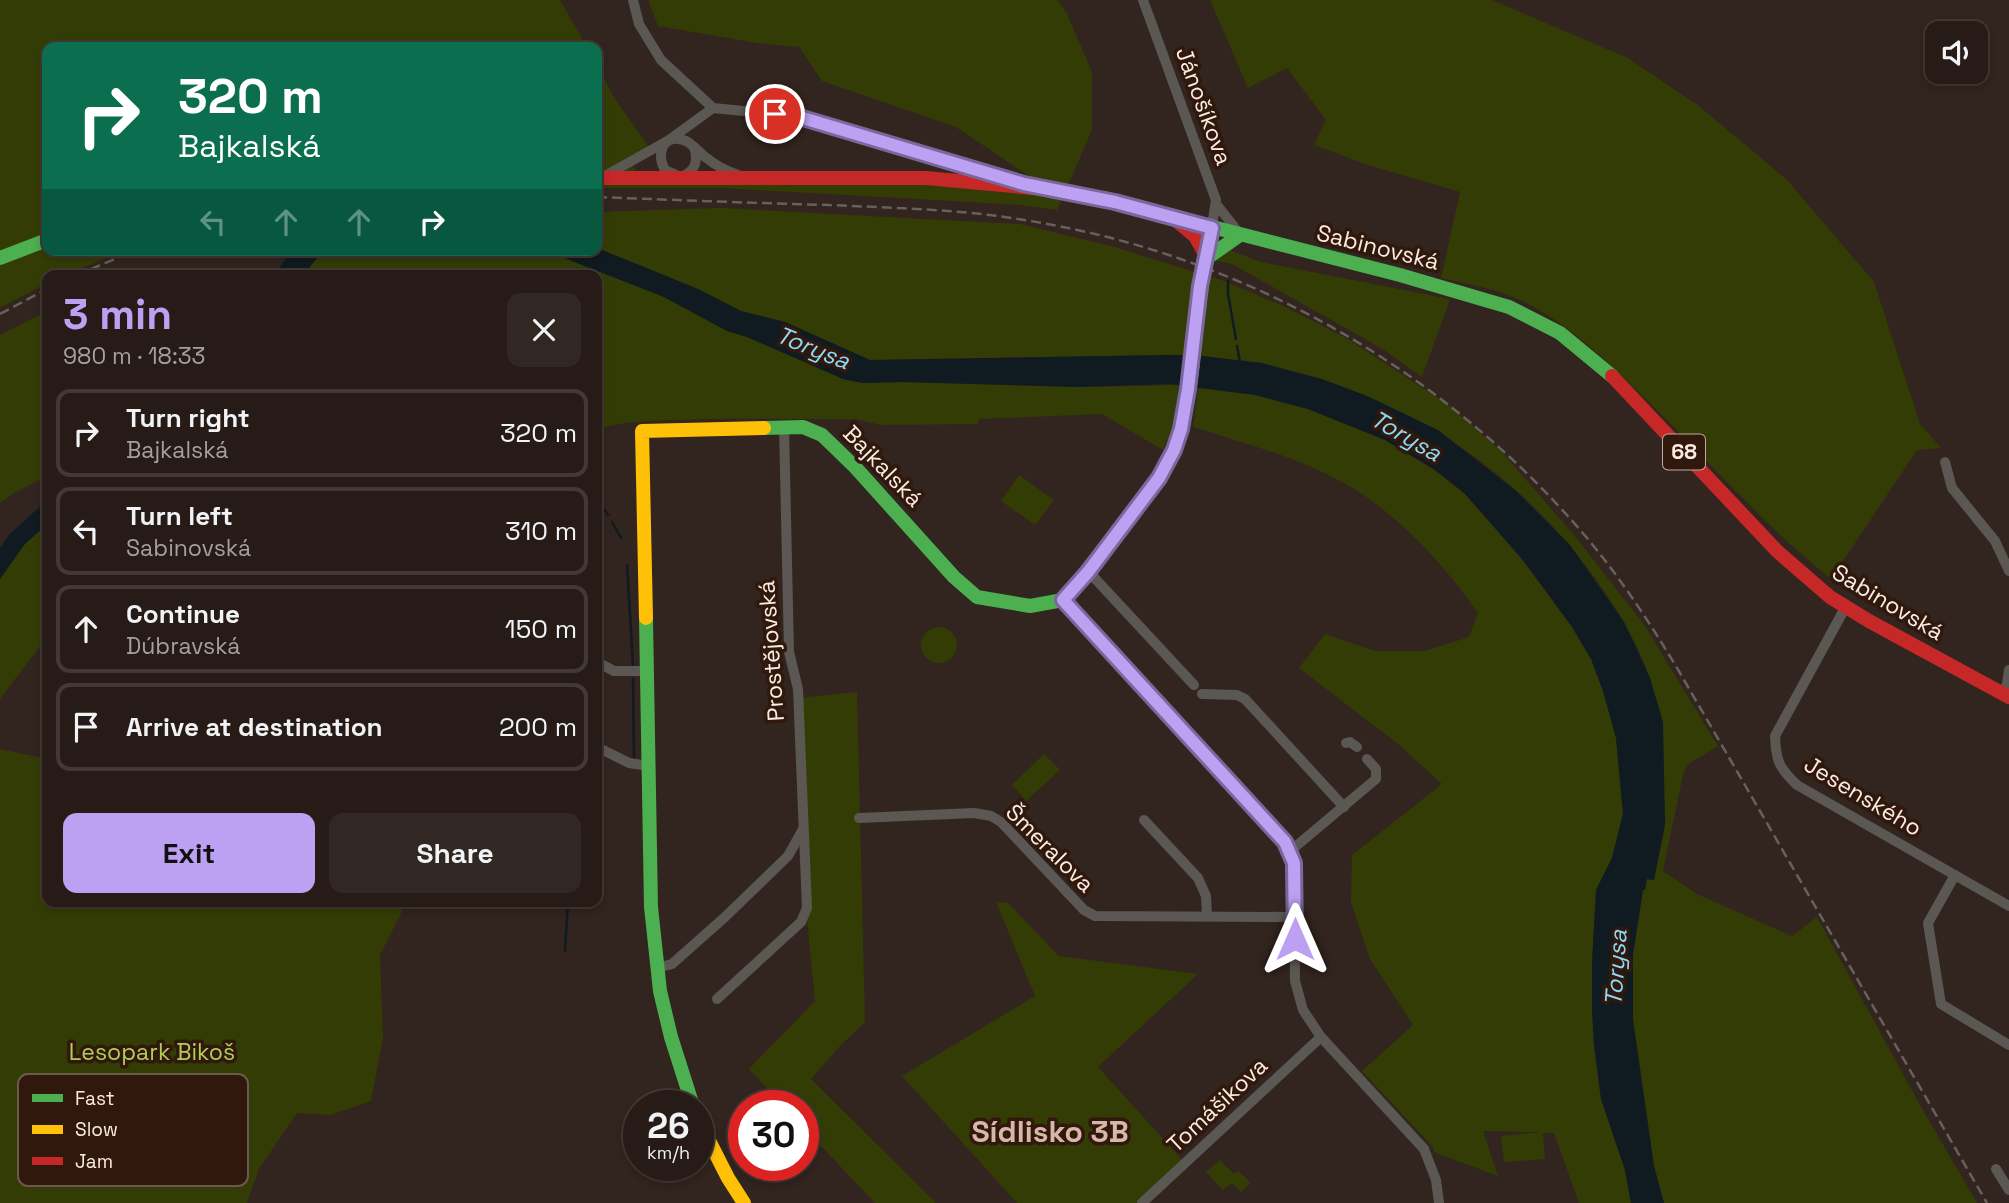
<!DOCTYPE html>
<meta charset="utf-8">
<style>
:root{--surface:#261b16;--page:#322823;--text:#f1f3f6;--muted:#a4a1a1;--line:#423935;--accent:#bca0f2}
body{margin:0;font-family:"Space Grotesk",sans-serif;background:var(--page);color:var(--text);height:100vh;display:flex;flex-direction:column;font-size:26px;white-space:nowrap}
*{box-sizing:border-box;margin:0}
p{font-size:23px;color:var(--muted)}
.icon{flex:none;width:38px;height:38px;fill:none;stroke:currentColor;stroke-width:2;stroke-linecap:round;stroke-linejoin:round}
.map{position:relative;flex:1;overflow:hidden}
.side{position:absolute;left:42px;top:270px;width:560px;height:637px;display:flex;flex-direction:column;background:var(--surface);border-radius:14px;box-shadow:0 4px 10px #0003,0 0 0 2px var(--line)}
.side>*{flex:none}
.top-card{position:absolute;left:42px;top:42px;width:560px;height:214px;border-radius:14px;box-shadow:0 4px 10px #0003,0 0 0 2px var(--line);background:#0b6e4f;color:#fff;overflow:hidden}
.controls{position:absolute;left:1925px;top:21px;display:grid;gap:14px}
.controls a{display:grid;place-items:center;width:63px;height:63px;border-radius:14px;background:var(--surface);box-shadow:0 4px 10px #0003,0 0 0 2px var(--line);font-size:35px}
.speed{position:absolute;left:623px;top:1090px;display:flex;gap:14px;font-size:35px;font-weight:700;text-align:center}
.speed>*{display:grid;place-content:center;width:91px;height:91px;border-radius:50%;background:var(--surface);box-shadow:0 4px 10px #0003,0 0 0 2px var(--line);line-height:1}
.speed small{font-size:18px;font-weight:400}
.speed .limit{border:10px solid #d22;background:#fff;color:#111}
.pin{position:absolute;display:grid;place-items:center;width:60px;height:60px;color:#fff;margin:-30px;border:4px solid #fff;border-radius:50%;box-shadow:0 2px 7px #0007}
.me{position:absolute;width:77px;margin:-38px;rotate:0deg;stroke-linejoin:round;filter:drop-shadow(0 0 5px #0008)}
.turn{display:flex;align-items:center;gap:24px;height:147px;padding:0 21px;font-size:32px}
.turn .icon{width:91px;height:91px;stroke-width:2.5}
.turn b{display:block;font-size:49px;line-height:60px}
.lanes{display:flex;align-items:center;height:66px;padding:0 21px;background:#0003;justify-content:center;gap:35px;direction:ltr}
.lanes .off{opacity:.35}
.round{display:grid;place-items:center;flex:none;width:74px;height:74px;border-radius:14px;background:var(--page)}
.head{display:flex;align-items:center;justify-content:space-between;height:119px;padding:0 21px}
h1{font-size:42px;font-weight:800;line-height:52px;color:var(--accent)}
.button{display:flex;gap:14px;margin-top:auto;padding:14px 21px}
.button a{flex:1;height:80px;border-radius:14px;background:var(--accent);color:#111;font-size:28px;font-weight:800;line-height:80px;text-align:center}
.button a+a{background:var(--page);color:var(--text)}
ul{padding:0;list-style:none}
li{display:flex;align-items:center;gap:21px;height:88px;margin:0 14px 10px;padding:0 7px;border:4px solid var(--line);border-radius:14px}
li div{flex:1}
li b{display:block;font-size:26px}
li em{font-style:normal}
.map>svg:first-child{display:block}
.green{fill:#343c06}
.water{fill:#0f1b20}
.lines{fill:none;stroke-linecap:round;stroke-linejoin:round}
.stream{stroke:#0f1b20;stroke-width:2.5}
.street{stroke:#5b5753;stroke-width:10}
.fast{stroke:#4caf50;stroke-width:14}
.slow{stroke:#ffc107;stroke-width:14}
.jam{stroke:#c62828;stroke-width:14}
.rail{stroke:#67615d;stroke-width:2.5;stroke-dasharray:10 5;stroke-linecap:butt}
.route-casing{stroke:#7a689d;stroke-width:18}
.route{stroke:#bca0f2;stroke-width:12}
.labels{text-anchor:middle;stroke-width:7;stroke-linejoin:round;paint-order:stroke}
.shield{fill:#30180c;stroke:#c0aca2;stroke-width:2}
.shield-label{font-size:21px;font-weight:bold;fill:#fdebe3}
.street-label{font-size:23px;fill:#fdebe3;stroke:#30180c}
.park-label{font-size:23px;fill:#b2ce58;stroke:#30180c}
.water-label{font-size:24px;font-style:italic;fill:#8bd8f9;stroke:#30180c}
.district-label{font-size:30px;font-weight:bold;fill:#d8b7a8;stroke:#30180c}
.key{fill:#30180c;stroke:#6e574c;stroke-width:2}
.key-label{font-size:19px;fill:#fdebe3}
</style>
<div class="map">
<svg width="2009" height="1203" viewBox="0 0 2009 1203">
<rect width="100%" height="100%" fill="#32241e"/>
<g class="green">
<polygon points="0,0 560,0 587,47 47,47 47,250 126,250 65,275 47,275 47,283 0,308"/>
<polygon points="648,0 1058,0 1067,14 1092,72 1092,130 1057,210 1022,205 721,188 597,188 597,65 615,99 650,149 629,162 645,181 939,184 1048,189 956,127 822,81 799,47 757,43 658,26"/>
<path d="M1210 0H1492L1628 58 1699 106 1787 180 1874 282 1920 424 1941 448 1917 450 1831 579C1757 520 1697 447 1628 382 1593 348 1554 313 1508 295 1487 287 1463 283 1441 278L1460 192 1368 165 1314 145 1326 120 1287 68 1248 88Z"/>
<path d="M721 208 1020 224 1111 246 1224 281 1286 307 1348 339 1450 406 1501 451 1575 536 1645 626 1718 746 1688 764 1683 775 1663 871 1697 894 1792 936 1817 917 1920 1105 1977 1203H1664L1654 1167 1633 1020V954L1643 889H1645L1647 879 1654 880C1656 861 1664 843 1665 823 1666 797 1658 761 1656 734 1654 716 1655 693 1649 676 1636 638 1613 602 1589 570 1487 434 1335 359 1166 355L870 360 785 322 741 311 698 289 597 248V212Z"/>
<path d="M328 250H544L664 297 727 331 747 336 843 379 862 383 903 382 1079 387 1179 385 1174 423 1163 450 1102 414 979 419 978 424 881 425 856 419C795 420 733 417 672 420 647 421 620 421 597 430V275H303L318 257Z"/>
<polygon points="1230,250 1261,262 1450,299 1422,377 1381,348 1232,264 1213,260"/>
<polygon points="47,311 47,476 14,493 0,503 0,335"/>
<path d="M1198 388 1255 395 1308 409 1385 440 1434 470 1466 494 1523 561 1572 627 1591 659 1603 691 1616 738 1623 814 1612 858 1596 890 1592 963 1594 1045 1601 1099 1625 1170 1631 1203H1579L1554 1133H1543L1545 1159 1504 1162 1501 1136 1540 1132 1483 1131 1498 1176 1434 1152 1433 1147 1362 1071 1413 1025 1370 959 1351 902 1352 855 1442 784 1398 744 1299 668 1325 634 1375 651H1425L1469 637 1478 613C1443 563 1397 513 1344 483 1297 457 1244 443 1193 427Z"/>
<polygon points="1019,475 1054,500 1035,525 1001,501"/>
<polygon points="47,524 47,637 0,699 0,579 24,545"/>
<circle cx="939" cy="645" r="18"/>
<polygon points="857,692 865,1022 838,1048 811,1079 936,1203 875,1203 803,1127 803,1106 784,1106 749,1069 815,1001 807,920 797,698"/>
<polygon points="0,749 47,759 47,901 407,901 380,955 383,1038 371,1101 331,1115 297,1113 259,1169 247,1203 0,1203"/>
<polygon points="1044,754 1060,770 1026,801 1012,785"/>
<polygon points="996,902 1008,903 1059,956 1198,974 1098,1067 1184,1162 1141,1203 1017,1203 902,1076 1035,996"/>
<polygon points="1220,1160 1234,1174 1239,1171 1251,1183 1241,1192 1232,1183 1223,1190 1206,1172"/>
</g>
<g class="water">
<polygon points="597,248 698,289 741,311 785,322 870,360 1166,355 1194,355 1262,363 1322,379 1367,396 1438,430 1516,491 1570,545 1624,622 1650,678 1663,722 1665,823 1654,880 1647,879 1645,890 1643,890 1633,954 1633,1020 1654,1166 1664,1203 1631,1203 1625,1170 1601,1099 1594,1045 1592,1012 1592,963 1596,890 1612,858 1623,814 1616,738 1603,691 1591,659 1572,627 1523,560 1465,494 1434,469 1385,440 1308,409 1255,395 1170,384 1079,387 903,382 862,383 843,379 747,337 727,331 664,297 544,250 597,250"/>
<polygon points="293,250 328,250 318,257 303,275 273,275"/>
<polygon points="47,500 47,524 24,545 0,579 0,548 9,535"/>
</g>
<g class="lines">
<g class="stream">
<polyline points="1228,281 1228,294 1236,339"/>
<polyline points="1237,346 1240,363"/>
<polyline points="597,500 608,515"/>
<polyline points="612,522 621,538"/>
<polyline points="627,565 633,665"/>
<polyline points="633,679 634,757"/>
<polyline points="565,951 568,901"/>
</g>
<g class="street">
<polyline points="633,0 639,24 661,60 713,108 796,116 1007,179"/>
<polyline points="1143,0 1216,200 1207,258"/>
<path d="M694 147C699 162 695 171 681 177L665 170C655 153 664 132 686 141 694 145 700 154 708 159 717 167 727 171 738 175"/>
<polyline points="603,177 669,140 713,108"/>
<polyline points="1217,205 1239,233"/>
<polyline points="1945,462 1952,488 1995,541 2009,571"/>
<polyline points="1088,571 1194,685"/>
<polyline points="1063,600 1285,842 1294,863 1295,981 1303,1010 1321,1037 1424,1149 1436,1180 1439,1203"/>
<path d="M1845 608 1775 736C1776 761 1779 768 1797 785L2009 906"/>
<polyline points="597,662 614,671 646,671"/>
<polyline points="1202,694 1237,695 1245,699 1344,807"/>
<polyline points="2002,694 2007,684 2009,670"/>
<polyline points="1346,743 1350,742 1357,747"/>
<polyline points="597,747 629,763 649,766"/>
<polyline points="859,818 974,813 991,816 1001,822 1084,910 1095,916 1295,917"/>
<polyline points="1144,820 1198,878 1206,896 1207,916"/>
<polyline points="1289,852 1376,779 1376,769 1367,759"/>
<polyline points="1955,875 1928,923 1941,1004 2009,1045"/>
<polyline points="657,968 672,964 725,917 788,856 802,831"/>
<polyline points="717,999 801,922 807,908 798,689 789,652 784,426"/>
<polyline points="1996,1169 2009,1190"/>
<polyline points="1142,1203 1321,1037"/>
</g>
<g class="fast">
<polyline points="1055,190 1115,202 1400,275 1509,307 1560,333 1612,376"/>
<polyline points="0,258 47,240"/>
<polyline points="1207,258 1240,235"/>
<polyline points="764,428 803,427 822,435 855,467 954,577 977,597 1030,606 1063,600 1118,531"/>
<polyline points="646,618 651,907 660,991 671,1037 693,1106"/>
</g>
<g class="slow">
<path d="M1118 531C1137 506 1160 482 1173 452 1197 398 1192 318 1207 258"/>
<polyline points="646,618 642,431 764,428"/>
<polyline points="698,1119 728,1178 744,1203"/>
</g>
<g class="jam">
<polyline points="597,178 926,178 1055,190"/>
<polyline points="1172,217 1195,236 1207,258"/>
<polyline points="1612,376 1777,551 1830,597 1869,621 2009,697"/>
</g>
<g class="rail">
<path d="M597 197C674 200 752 203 829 205 894 208 960 209 1024 220 1243 254 1444 369 1587 538 1622 580 1652 626 1680 673L1987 1203"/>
<polyline points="77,275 136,250"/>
<polyline points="0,314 47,289"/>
</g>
</g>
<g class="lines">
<g class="route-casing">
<polyline id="route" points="775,114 796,116 1024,184 1115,202 1212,228 1200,286 1188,389 1181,429 1174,450 1159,478 1088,572 1063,600 1285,842 1294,863 1295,939"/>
</g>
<use href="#route" class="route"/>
</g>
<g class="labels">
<rect class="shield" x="1663" y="434.5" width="42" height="35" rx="5"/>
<g class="shield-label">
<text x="1684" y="459">68</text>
</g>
<g class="street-label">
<text transform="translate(1204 106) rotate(70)" y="8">Jánošíkova</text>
<text transform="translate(1378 247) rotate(14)" y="8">Sabinovská</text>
<text transform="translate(883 466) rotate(46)" y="8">Bajkalská</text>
<text transform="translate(1888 602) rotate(31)" y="8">Sabinovská</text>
<text transform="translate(771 651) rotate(-94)" y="8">Prostějovská</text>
<text transform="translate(1863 796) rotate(31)" y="8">Jesenského</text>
<text transform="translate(1050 848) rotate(45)" y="8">Šmeralova</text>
<text transform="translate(1217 1105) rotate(-43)" y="8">Tomášikova</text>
</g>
<g class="park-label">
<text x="152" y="1060">Lesopark Bikoš</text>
</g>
<g class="water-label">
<text transform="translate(813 348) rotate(22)" y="8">Torysa</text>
<text transform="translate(1406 436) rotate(30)" y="8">Torysa</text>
<text transform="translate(1616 968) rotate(-86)" y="8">Torysa</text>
</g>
<g class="district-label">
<text x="1050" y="1142">Sídlisko 3B</text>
</g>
</g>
<rect x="18" y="1074" width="230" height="112" rx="10" class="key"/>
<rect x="32" y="1094" width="31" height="8" fill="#4caf50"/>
<rect x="32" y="1125" width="31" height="9" fill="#ffc107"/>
<rect x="32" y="1157" width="31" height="8" fill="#c62828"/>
<g class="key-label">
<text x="75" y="1105">Fast</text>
<text x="75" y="1136">Slow</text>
<text x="75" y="1168">Jam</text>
</g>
</svg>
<div class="controls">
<a><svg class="icon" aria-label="sound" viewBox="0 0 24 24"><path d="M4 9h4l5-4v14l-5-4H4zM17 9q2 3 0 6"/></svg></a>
</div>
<div class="speed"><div>26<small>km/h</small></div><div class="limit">30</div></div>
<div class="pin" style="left:775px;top:114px;background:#d93025"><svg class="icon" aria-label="arrive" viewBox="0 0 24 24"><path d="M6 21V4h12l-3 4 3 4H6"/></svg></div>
<svg class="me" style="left:1295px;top:939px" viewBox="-20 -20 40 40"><path d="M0-17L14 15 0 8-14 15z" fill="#bca0f2" stroke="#fff" stroke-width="4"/></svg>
<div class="top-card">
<div class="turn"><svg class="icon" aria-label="right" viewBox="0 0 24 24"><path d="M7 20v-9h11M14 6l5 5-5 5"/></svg><div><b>320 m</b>Bajkalská</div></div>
<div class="lanes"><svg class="icon off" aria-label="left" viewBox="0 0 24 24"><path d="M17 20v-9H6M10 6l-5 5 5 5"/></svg><svg class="icon off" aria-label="ahead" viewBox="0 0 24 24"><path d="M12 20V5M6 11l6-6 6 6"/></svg><svg class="icon off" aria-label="ahead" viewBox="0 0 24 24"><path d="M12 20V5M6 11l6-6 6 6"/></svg><svg class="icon" aria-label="right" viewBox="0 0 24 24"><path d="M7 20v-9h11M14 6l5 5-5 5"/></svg></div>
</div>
<section class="side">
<div class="head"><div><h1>3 min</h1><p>980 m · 18:33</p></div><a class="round"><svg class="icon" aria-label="close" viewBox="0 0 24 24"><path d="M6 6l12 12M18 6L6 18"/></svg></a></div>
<ul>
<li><svg class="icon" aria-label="right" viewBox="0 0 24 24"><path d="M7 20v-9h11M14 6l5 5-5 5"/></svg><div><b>Turn right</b><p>Bajkalská</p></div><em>320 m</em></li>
<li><svg class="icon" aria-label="left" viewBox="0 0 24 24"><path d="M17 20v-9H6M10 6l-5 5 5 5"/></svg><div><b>Turn left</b><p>Sabinovská</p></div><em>310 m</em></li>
<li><svg class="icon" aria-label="ahead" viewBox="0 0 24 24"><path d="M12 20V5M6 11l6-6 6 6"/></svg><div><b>Continue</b><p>Dúbravská</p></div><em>150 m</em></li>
<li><svg class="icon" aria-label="arrive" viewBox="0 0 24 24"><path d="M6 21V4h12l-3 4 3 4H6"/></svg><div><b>Arrive at destination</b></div><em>200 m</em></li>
</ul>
<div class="button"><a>Exit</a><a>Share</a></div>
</section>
</div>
